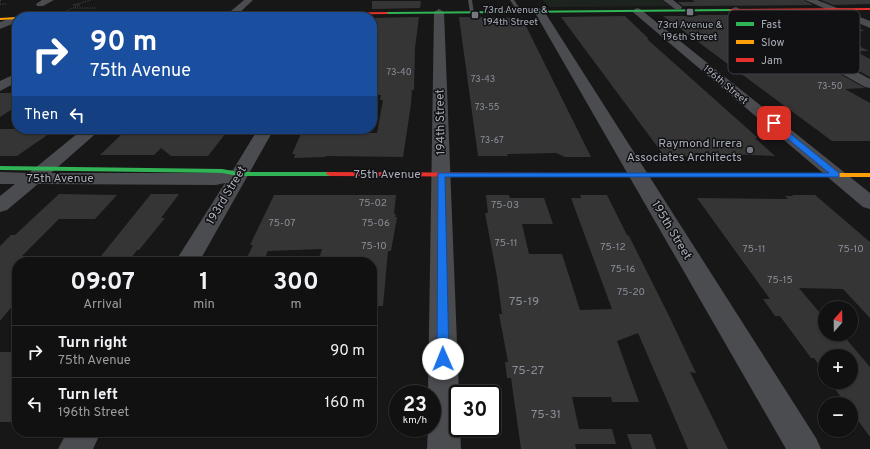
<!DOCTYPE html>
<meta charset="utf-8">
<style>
:root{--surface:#111;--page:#1e1f1f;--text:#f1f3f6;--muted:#9c9d9f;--line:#303131}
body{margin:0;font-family:Overpass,sans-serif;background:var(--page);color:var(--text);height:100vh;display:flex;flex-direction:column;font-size:15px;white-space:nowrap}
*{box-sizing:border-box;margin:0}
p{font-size:13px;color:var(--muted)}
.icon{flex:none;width:22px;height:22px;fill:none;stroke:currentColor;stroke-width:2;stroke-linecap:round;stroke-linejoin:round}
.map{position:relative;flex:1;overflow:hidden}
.details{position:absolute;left:12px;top:257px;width:365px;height:180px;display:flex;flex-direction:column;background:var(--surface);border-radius:16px;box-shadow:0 1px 3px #0004,0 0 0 1px var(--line)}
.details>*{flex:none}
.top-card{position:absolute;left:12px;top:12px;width:365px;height:122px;border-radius:16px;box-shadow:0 1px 3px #0004,0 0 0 1px var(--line);background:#1a4fa0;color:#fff;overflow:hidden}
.needle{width:26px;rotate:20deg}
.fabs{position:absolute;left:818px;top:301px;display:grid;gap:8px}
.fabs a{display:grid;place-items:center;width:40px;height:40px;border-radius:50%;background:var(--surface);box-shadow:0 1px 3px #0004,0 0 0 1px var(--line);font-size:20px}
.speed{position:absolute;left:389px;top:385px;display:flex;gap:8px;font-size:20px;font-weight:700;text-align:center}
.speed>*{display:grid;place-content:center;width:52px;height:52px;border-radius:50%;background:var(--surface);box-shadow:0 1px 3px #0004,0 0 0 1px var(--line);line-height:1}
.speed small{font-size:10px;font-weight:400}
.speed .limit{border:2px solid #111;border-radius:6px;background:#fff;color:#111}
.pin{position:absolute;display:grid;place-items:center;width:34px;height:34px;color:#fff;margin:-17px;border-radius:8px;box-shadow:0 2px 6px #0006}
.me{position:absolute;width:44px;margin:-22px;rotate:359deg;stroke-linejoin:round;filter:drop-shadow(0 0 3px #0008)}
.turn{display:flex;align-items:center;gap:14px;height:84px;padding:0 12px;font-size:18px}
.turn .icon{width:52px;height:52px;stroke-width:2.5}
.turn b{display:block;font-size:28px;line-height:34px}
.then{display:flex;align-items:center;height:38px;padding:0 12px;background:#0003;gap:8px;font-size:15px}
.eta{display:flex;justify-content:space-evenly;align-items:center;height:68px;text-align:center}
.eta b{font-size:24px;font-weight:700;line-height:28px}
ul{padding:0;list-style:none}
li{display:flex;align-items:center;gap:12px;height:52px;padding:0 12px;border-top:1px solid var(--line)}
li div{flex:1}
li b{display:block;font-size:15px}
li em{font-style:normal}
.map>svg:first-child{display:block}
.green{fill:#1d241e}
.building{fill:#353536}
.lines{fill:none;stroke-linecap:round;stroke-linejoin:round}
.path{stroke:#4d4e52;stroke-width:1;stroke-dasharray:1 1.5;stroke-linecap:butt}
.lane{fill:#4b4c50;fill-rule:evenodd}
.street{fill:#4b4c50;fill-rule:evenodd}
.fast{fill:#30b455;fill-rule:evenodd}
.slow{fill:#ff9f0a;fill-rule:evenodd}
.jam{fill:#e5322d;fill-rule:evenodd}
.route{fill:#1a73e8;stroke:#114b97}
.poi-dot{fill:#757880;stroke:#111113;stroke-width:1.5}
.labels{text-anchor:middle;stroke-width:3;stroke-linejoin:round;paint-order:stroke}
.far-number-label{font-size:9px;fill:#8b8f98}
.far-poi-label{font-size:10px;fill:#a8adb8;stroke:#111113;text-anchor:start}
.far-street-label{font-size:10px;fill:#a8adb8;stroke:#111113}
.number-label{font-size:10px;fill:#8b8f98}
.street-label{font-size:12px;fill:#a8adb8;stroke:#111113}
.poi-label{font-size:12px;fill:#a8adb8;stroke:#111113;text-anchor:end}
.near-number-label{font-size:12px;fill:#8b8f98}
.key{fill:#111113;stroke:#3e4045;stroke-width:1}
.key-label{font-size:11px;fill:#a8adb8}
</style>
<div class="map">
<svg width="870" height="449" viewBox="0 0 870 449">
<rect width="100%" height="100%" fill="#171717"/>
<polygon class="green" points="543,0 661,0 670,6 549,7"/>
<g class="building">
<polygon points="692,0 804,0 813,5 683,6 678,2 695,2"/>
<polygon points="821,0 870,0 870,4 833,5"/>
<polygon points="372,1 421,1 420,8 372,9"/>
<polygon points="833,14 843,18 835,18 865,31 840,31 852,36 838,36 869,51 855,51 870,59 870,77 753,15"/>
<polygon points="697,15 735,15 865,88 845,89 870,103 870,141 832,141 663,16 698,16"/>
<polygon points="625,16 649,39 647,39 758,138 755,138 775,156 694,153 697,156 665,157 561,17"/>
<polygon points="419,17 415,48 414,90 412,90 411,104 403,157 326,156 325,157 294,158 295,154 292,154 303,129 336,129 334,133 377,133 383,100 380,100 381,95 372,95 372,72 376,57 372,57 372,18"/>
<polygon points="459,17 522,18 591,157 565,157 556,153 507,154 508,156 478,156"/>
<polygon points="0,93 17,93 17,106 0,117"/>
<polygon points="0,129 56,129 17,156 0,156"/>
<polygon points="205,129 229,129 208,156 171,156 161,148 154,155 100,155 123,133 202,133"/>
<polygon points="59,194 117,195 95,219 59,219 22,256 34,256 28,262 17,262 17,300 0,321 0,246 11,235 15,235"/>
<polygon points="151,194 179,194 161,218 165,218 139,250 137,250 132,257 101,256"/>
<polygon points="274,195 396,195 394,214 396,214 395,217 397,217 391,251 388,251 383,306 372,306 372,262 318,262 322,249 268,251 263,262 245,262 253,245 250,245"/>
<polygon points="486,195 509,195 510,198 544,198 553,224 522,224 529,254 562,254 580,310 612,309 571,198 581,198 580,195 607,195 627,235 629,236 670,318 696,373 690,372 728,449 688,449 638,333 617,341 639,402 612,402 611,397 572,397 579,429 612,429 616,444 575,444 576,449 521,449 511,378 507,378 505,362 508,362 499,314 502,314 497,277 485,213 488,213"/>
<polygon points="792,195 815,195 870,242 870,318 843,289 799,288 825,319 825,334 842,334 870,367 870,437 851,411 851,404 846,404 830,382 851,382 851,356 825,356 825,374 814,358 811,358 780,316 775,316 763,299 770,299 697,198 788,199 785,196 793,196"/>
<polygon points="0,352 17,352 17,417 13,422 0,422"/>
<polygon points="627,434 651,434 656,449 632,449"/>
</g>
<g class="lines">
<g class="path">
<polyline points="91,0 73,5 80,5 73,8 97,8"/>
<polyline points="0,1 2,0"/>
<polyline points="0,4 6,4"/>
<polyline points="59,14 73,8"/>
</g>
<g class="lane">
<polygon points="468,0 472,0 474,13 470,12"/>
<polygon points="510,0 514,0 522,12 518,12"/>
</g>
<g class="street">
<polygon points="42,0 54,0 43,6 37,6 36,4"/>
<polygon points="244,0 253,0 235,17 224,17"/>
<polygon points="663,0 673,0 682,7 681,9 675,9"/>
<polygon points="805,0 817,0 870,21 870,28"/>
<polygon points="736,7 870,79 870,88 865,87 733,12 731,10 733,8"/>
<polygon points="539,8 544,11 816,438 821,449 786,449 534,11"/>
<polygon points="637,8 640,9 870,193 870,209 863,207 634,13 632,11"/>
<polygon points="439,9 444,12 459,394 458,428 460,428 461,449 427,449 428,428 432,428 432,394 428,394 434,12"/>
<polygon points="17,16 20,17 17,17 17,22 0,29 0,22"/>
<polygon points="17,73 17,82 0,91 0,81"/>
<polygon points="83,129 101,129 51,173 216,173 233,170 258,129 274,129 199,262 175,262 225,183 216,185 38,184 7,210 0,212 0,196 15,184 0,184 0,172 29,173"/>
<polygon points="67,432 101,432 93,449 58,449"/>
</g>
<g class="fast">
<polygon points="731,9 732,11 387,14 385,13 387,12"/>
<polygon points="0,166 222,169 239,172 330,172 334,174 330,176 239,176 222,173 0,170"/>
<polygon points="572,173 734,173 738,175 734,177 572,177 571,175"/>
</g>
<g class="slow">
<polygon points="17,17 17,19 0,20 0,18"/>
<polygon points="731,173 870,173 870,177 731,177 730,175"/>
</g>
<g class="jam">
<polygon points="870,8 870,10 731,11 729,10 731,9"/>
<polygon points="387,12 388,14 105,17 107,16"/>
<polygon points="327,172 575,173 579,175 575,177 330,176 326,174"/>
</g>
</g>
<polygon class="route" points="771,122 776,122 839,173 839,177 445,177 449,359 448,362 443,364 439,362 437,359 438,173 829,173 771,125"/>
<g class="poi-dot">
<rect x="686" y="8" width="8" height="8" rx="2"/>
<rect x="471" y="11" width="8" height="8" rx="2"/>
<circle cx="750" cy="150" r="4"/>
</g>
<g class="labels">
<g class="far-number-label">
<text x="399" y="75">73-40</text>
<text x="483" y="82">73-43</text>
<text x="830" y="89">73-50</text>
<text x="487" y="110">73-55</text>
<text x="492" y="143">73-67</text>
</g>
<g class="far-poi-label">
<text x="483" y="13">73rd Avenue &amp;<tspan x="483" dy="12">194th Street</tspan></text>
<text x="690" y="28" text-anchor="middle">73rd Avenue &amp;<tspan x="690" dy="12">196th Street</tspan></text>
</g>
<g class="far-street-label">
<text transform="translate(726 84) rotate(40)" y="4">196th Street</text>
</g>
<g class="number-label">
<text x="373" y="206">75-02</text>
<text x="505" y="208">75-03</text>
<text x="282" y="226">75-07</text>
<text x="376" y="226">75-06</text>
<text x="506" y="246">75-11</text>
<text x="374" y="249">75-10</text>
<text x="613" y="250">75-12</text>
<text x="754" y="252">75-11</text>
<text x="851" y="252">75-10</text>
<text x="623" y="272">75-16</text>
<text x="780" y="283">75-15</text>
<text x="631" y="295">75-20</text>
</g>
<g class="street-label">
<text transform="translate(440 122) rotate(-91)" y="4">194th Street</text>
<text x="387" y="178">75th Avenue</text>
<text x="60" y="182">75th Avenue</text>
<text transform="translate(226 195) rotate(-59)" y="4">193rd Street</text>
<text transform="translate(672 230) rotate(59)" y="4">195th Street</text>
</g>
<g class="poi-label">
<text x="742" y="147">Raymond Irrera<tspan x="742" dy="14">Associates Architects</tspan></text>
</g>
<g class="near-number-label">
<text x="524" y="305">75-19</text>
<text x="528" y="374">75-27</text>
<text x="546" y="418">75-31</text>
</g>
</g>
<rect x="728" y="10" width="132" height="64" rx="6" class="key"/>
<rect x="736" y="22" width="18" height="4" fill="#30b455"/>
<rect x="736" y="40" width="18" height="4" fill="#ff9f0a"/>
<rect x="736" y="58" width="18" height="4" fill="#e5322d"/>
<g class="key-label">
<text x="761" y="28">Fast</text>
<text x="761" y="46">Slow</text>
<text x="761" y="64">Jam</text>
</g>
</svg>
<div class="fabs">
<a><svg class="needle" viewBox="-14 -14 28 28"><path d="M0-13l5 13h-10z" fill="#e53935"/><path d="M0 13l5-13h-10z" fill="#9c9d9f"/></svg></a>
<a>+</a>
<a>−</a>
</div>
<div class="speed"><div>23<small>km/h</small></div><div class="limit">30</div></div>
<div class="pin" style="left:774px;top:123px;background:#d93025"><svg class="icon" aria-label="arrive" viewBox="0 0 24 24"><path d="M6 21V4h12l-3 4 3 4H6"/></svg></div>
<svg class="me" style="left:443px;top:359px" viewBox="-20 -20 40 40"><circle r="19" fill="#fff"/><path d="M0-13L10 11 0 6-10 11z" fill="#1a73e8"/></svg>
<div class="top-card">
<div class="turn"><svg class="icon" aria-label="right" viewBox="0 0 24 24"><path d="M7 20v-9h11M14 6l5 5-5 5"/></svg><div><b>90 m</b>75th Avenue</div></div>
<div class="then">Then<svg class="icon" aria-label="left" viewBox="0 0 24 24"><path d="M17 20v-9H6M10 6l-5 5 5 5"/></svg></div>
</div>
<section class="details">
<div class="eta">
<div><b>09:07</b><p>Arrival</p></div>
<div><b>1</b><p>min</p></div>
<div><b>300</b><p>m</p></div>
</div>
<ul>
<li><svg class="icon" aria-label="right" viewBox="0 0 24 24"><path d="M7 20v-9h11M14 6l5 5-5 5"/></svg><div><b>Turn right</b><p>75th Avenue</p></div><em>90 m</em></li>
<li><svg class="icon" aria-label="left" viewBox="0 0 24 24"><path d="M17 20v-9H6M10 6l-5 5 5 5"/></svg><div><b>Turn left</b><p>196th Street</p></div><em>160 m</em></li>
</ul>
</section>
</div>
